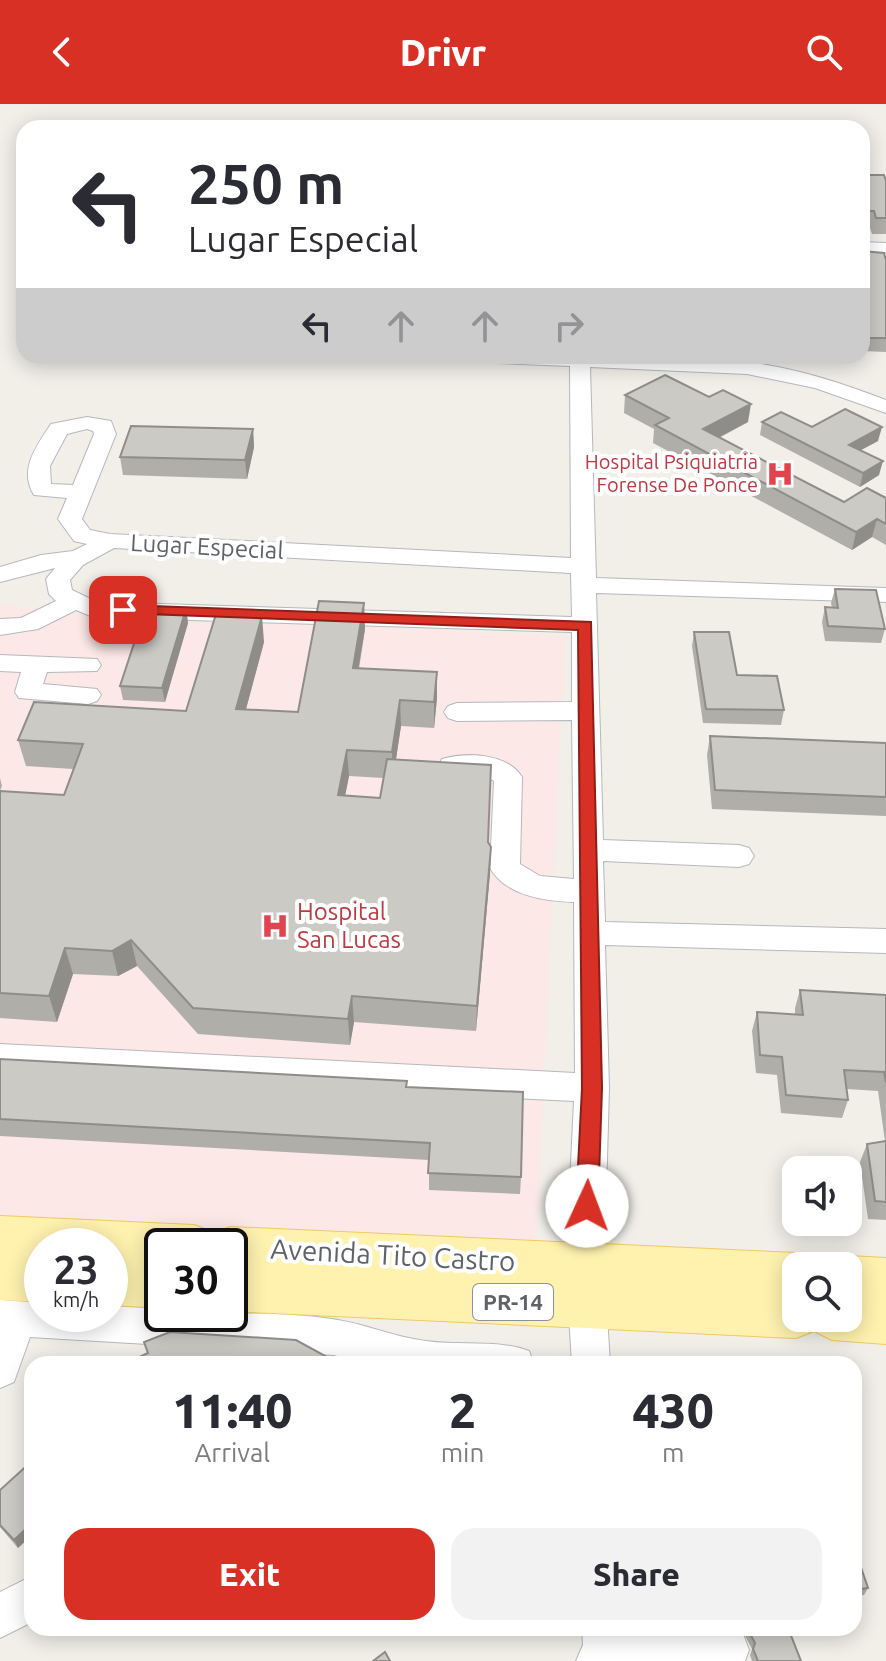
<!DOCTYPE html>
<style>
:root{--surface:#fff;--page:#f2f2f3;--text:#2b2b33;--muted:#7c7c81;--accent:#d93025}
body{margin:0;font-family:Ubuntu,sans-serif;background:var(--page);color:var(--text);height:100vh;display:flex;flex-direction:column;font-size:30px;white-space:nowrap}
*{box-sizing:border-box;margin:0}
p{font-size:26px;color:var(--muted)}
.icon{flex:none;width:44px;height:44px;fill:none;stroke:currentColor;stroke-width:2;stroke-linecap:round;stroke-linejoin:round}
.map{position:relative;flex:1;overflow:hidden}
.panel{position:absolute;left:24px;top:1252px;width:838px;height:280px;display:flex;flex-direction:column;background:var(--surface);border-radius:24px;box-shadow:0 4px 20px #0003}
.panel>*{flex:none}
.banner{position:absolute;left:16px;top:16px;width:854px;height:244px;border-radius:24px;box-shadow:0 4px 20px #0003;background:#fff;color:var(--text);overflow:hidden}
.buttons{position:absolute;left:782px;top:1052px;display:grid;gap:16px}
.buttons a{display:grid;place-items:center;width:80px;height:80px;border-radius:16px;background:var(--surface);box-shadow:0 4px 20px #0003;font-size:40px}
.speed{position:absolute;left:24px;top:1124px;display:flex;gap:16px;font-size:40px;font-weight:700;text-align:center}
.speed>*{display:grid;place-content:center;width:104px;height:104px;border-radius:50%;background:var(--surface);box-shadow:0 4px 20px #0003;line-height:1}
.speed small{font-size:20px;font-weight:400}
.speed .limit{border:4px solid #111;border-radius:12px;background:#fff;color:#111}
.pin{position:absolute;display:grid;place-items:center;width:68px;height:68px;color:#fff;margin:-34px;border-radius:16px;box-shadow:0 4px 12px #0006}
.me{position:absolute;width:88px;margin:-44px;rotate:2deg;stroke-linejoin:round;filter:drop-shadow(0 0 6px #0008)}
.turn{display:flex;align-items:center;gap:28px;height:168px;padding:0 40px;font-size:36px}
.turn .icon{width:104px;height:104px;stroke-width:2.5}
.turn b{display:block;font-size:56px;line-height:68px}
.lanes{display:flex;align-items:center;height:76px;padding:0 40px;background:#0003;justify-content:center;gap:40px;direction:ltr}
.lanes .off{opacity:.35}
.eta{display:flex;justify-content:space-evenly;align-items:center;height:136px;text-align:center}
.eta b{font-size:48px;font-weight:800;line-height:56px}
.action{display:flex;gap:16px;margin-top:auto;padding:16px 40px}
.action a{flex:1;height:92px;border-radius:24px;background:var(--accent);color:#fff;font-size:32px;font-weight:800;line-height:92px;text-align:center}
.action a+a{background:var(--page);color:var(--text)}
header{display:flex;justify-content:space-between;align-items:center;height:104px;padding:0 40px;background:var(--accent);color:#fff;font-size:36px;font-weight:800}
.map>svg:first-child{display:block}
.medical{fill:#fce8e6}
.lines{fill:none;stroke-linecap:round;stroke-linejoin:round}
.minor-casing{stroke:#b5b8bc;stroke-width:2}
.major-casing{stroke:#f2c960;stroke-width:2}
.minor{fill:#fff;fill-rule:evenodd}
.major{fill:#fff2af;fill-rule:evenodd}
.wall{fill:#afaea9;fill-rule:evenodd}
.shaded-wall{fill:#8f8d8a}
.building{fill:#cccac5;stroke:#8f8d8a;stroke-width:2}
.route{fill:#d93025;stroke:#8d1f18;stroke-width:2}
.labels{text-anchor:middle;stroke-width:8;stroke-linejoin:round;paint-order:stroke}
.far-health-label{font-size:20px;fill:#be3a42;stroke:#fff;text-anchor:end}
.shield{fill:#fff;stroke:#8f9295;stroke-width:2}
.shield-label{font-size:22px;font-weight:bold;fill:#5f6368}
.street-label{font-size:24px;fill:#5f6368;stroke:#fff}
.health-label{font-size:24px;fill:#be3a42;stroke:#fff;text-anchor:start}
.near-street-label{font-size:28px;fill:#5f6368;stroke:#fff}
</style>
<header><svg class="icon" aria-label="back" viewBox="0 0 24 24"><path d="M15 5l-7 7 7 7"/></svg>Drivr<svg class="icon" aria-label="search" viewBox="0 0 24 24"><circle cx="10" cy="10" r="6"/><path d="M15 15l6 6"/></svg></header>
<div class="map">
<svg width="886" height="1557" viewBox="0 0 886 1557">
<rect width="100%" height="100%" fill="#f1efe8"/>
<polygon class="medical" points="0,500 88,511 565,532 536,1139 0,1112"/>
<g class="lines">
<g class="minor-casing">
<g id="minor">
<polygon points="862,138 886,139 886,149 862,148"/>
<path d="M459 252C554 252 651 248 745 258 794 263 841 279 886 296V309L815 284 747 270 590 263 596 474 886 484V498L596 489 603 736 739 741 749 744 754 752 749 760 739 763 603 757 605 818 886 825V849L605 841 609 984 604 1161 610 1260H572L566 1161 574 997 0 968V940L575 969 574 798C545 797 506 792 490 764L494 677C480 667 459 673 442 669L438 662 442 655C467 648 507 649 522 673L520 760 540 772 574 775 572 616 457 617 448 614 444 608 448 602 457 599 572 598V528L93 513 76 506 38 525 0 531V515L21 514 56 497 49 490 46 475 55 464 0 478V463L41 451 73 447 87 440 74 437 58 415 67 394 34 391C18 366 37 341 51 320L87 313 111 317 116 330 82 415 90 426 110 430 571 454 570 262 469 258ZM87 325 93 327 94 330 73 381 51 380 50 362 67 330ZM114 444 571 469 572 513 97 498 72 486 70 476 83 461Z"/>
<polygon points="0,551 97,555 101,561 97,567 47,568 43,580 97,585 101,591 97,597 88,600 19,594 15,588 21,568 0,567"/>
<path d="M0 1196 42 1199V1210H110V1202L162 1205V1210C219 1210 275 1207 332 1215 363 1219 393 1233 426 1237 459 1242 498 1235 529 1247L534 1260H362L334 1251 30 1233 14 1278 0 1284Z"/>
<polygon points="32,1472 32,1518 0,1534 0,1488"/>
<polygon points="582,1524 626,1524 627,1530 727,1524 743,1530 749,1546 745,1557 576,1557 583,1541"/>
</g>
</g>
<g class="major-casing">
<polygon id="major" points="0,1112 194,1121 210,1127 212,1131 230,1123 796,1149 813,1156 816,1162 796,1162 796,1214 848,1214 848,1162 830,1162 831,1159 848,1152 886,1154 886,1240 832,1236 814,1227 796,1234 230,1207 230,1142 162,1142 162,1204 110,1201 110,1142 42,1142 42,1198 0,1196"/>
</g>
<use href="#minor" class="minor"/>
<use href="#major" class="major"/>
</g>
<g class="wall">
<polygon points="862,71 886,77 886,130 872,130 870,124 865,123 862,113"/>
<polygon points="862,147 886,156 886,248 862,247"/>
<polygon points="625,291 748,318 719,334 844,398 886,394 886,441 872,433 852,446 653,339 654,325 624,309"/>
<polygon points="762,318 812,323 878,337 861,346 879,371 860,383 760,331"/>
<polygon points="253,325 254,343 247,375 123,371 120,353"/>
<polygon points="835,485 885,525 881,539 825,537 822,518 825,503 832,504 831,499"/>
<path d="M364 499 365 525 359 565 437 568V594L434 624 401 622 396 655 488 738 491 743 490 769 476 927 354 918 350 941 198 930 137 862 118 872 73 870 57 918 0 914V674L2 682 0 687 64 691 73 665 26 662 18 636 186 607 264 538 246 605 298 608ZM349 672 384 674 380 694 345 692Z"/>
<polygon points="186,505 188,519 165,598 123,596 120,582"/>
<polygon points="694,528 737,571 784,606 781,621 703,619 692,542"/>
<polygon points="710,632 886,639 886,712 712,705 707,651"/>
<polygon points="800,886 886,891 886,1116 868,1115 860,1058 867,1040 885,1037 878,987 847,985 848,996 842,1014 781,1009 777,971 756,969 752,927 757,908 795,911 795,904"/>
<polygon points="0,955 407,983 521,1073 520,1090 429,1086 429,1056 0,1032"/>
<polygon points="32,1357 32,1431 18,1444 0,1423 0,1386"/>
<polygon points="854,1443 868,1484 864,1491 854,1492"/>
<polygon points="741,1524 765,1524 768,1531 801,1557 752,1557 750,1551 752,1545"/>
</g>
<g class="shaded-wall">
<polygon points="751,300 748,318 700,343 703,325"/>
<polygon points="882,323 878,337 846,354 849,341"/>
<polygon points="253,325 254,343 247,375 245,356"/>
<polygon points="883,357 879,371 860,383 863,369"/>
<polygon points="877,415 872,433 852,446 856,428"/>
<polygon points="364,499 365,525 354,590 353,564"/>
<polygon points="186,505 188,519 165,598 162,584"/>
<polygon points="262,512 264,538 239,631 236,605"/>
<polygon points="437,568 437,594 434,624 434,598"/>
<polygon points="400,596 401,622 393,675 392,648"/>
<polygon points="347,646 349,672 340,717 338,691"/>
<polygon points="491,743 490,769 476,927 477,902"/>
<polygon points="131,836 137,862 118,872 112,847"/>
<polygon points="65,844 73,870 57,918 49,892"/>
<polygon points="352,892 354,918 350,941 348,915"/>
<polygon points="32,1419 32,1431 18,1444 14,1436"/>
</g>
<g class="building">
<polygon points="862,71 884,71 886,77 886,114 876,114 874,107 868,107 862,87"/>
<polygon points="862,147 884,149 886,156 886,234 862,234"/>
<polygon points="665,271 709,293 723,286 751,300 703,325 844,398 867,384 886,394 886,420 877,415 856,428 655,321 669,314 625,291"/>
<polygon points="845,305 882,323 849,341 883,357 863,369 762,318 781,308 812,323"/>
<polygon points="131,322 253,325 245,356 120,353"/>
<polygon points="835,485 876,486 885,525 828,522 825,503 838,504"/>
<polygon points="319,497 364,499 353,564 437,568 434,598 400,596 392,648 347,646 338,691 380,694 387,655 491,661 488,738 491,743 477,902 352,892 348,915 193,904 131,836 112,847 65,844 49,892 0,889 0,687 64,691 83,640 18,636 34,598 186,607 216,510 262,512 236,605 298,608"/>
<polygon points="146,503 186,505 162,584 120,582"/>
<polygon points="694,528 729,528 737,571 777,572 784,606 706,605"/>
<polygon points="710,632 886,639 886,693 715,686"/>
<polygon points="800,886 886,891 886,979 884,968 844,966 848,996 786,991 782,953 760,951 757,908 803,911"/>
<polygon points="0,955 407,977 406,983 523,988 521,1073 428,1069 430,1039 0,1015"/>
<polygon points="886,1037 886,1098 875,1097 867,1040"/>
<polygon points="170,1228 296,1236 329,1254 337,1260 125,1260 148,1249 144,1238"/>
<polygon points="32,1357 32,1419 14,1436 0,1421 0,1386"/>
<polygon points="854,1443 868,1484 854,1486"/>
<polygon points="747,1524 765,1524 768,1531 788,1524 801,1557 758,1557 753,1545 755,1539"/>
<polygon points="385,1548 390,1557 373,1557"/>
</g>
<polygon class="route" points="123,501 591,518 602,984 598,1102 595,1109 587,1111 579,1109 576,1102 582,984 578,526 118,509 116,506"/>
<defs>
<g id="hospital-bare" transform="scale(2.16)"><path d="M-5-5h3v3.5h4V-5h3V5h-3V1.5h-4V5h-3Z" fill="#e0444e" stroke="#fff" stroke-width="2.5" paint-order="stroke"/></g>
</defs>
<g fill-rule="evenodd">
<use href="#hospital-bare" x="780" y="370"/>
<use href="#hospital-bare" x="275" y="822"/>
</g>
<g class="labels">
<g class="far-health-label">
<text x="758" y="365">Hospital Psiquiatria<tspan x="758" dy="23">Forense De Ponce</tspan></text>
</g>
<rect class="shield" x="473" y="1180" width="80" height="36" rx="6"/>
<g class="shield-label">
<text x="513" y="1206">PR-14</text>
</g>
<g class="street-label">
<text transform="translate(207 443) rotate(3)" y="8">Lugar Especial</text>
</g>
<g class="health-label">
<text x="297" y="816">Hospital<tspan x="297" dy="28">San Lucas</tspan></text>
</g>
<g class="near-street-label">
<text transform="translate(393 1151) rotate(3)" y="10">Avenida Tito Castro</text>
</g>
</g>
</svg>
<div class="buttons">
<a><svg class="icon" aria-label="sound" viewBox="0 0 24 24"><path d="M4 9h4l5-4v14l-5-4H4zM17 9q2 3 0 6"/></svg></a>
<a><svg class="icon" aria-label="search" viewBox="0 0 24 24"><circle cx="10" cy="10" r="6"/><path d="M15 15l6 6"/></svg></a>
</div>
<div class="speed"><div>23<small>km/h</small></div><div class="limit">30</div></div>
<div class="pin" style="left:123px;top:506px;background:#d93025"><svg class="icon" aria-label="arrive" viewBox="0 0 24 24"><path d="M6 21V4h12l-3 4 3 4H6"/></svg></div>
<svg class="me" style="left:587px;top:1102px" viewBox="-20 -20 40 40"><circle r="19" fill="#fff"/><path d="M0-13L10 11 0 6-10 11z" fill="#d93025"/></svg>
<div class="banner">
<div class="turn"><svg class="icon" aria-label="left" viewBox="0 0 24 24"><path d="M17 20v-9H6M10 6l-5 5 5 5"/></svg><div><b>250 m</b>Lugar Especial</div></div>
<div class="lanes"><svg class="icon" aria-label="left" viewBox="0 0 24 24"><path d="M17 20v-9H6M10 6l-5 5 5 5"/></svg><svg class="icon off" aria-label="ahead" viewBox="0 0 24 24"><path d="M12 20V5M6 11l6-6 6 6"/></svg><svg class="icon off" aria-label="ahead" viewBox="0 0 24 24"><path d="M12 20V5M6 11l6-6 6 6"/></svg><svg class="icon off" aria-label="right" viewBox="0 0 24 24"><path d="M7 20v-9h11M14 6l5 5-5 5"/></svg></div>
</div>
<section class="panel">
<div class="eta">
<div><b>11:40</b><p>Arrival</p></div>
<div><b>2</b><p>min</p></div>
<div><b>430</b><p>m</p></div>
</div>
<div class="action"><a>Exit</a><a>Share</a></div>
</section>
</div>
